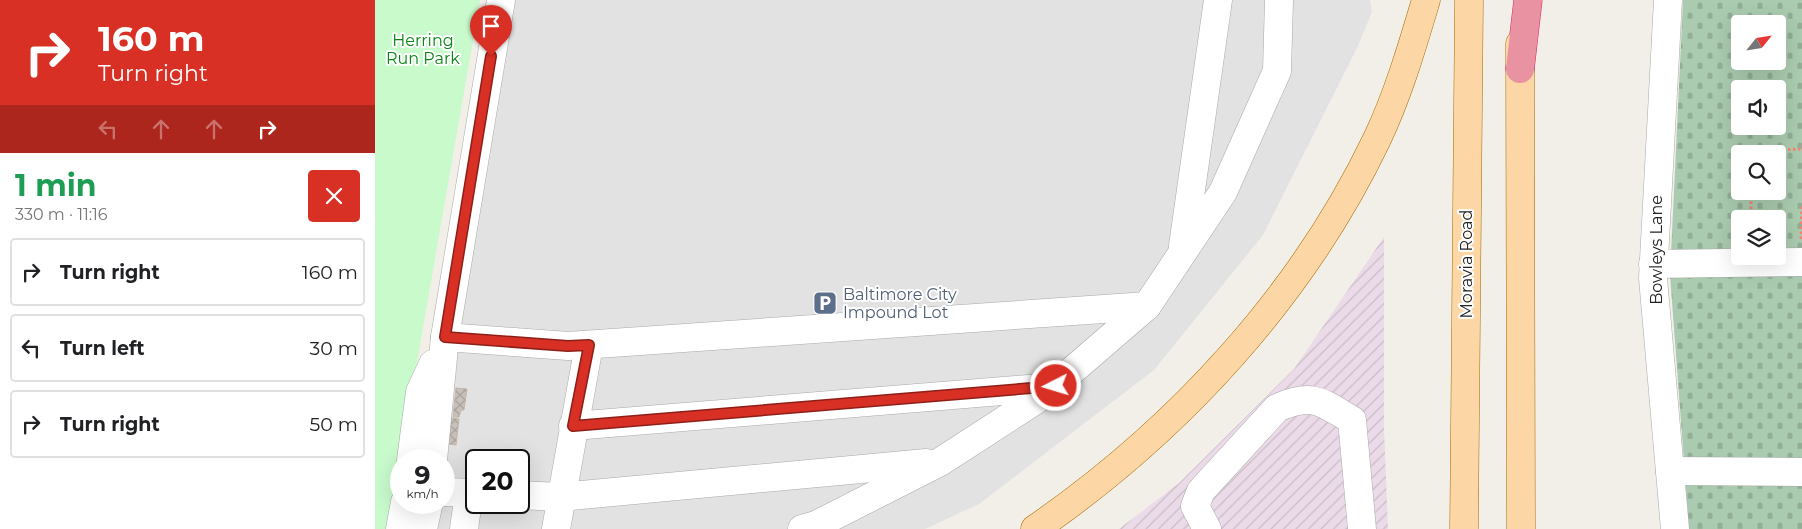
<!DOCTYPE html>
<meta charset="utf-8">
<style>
:root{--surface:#fff;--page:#f2f2f2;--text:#202124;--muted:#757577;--line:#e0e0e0}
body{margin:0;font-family:Montserrat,sans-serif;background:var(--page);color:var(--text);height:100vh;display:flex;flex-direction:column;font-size:19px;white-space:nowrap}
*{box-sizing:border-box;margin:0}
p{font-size:16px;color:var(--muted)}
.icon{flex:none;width:28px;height:28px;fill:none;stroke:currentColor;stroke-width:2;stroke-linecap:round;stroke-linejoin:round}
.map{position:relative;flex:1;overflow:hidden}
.sheet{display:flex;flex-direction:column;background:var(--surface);width:375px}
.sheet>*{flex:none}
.banner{background:#d93025;color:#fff;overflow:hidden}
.needle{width:32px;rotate:60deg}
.tools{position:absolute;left:1356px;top:15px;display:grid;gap:10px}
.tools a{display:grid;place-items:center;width:55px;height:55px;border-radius:5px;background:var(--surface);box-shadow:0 5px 20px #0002;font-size:25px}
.speed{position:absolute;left:15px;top:449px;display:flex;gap:10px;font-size:25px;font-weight:700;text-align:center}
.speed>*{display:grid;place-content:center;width:65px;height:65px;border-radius:50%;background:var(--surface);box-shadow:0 5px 20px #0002;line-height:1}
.speed small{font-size:12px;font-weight:400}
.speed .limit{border:2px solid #111;border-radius:8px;background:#fff;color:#111}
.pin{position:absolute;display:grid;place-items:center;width:42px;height:42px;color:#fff;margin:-51px -21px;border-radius:50% 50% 50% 0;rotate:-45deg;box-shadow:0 0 5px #0007}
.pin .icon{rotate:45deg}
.me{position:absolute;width:55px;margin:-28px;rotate:265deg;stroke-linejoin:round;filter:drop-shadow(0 0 4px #0008)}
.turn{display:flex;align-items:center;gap:18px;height:105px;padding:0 15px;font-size:22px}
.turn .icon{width:65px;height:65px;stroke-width:2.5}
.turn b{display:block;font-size:35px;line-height:42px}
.lanes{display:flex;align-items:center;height:48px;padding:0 15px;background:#0003;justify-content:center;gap:25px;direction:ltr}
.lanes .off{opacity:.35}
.round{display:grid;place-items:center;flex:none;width:52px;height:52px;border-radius:5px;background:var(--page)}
.overview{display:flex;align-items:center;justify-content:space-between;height:85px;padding:0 15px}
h1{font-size:30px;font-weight:700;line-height:38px;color:#1e9e55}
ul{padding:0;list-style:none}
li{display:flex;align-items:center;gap:15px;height:68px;margin:0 10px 8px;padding:0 5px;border:2px solid var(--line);border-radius:5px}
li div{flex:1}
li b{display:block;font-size:19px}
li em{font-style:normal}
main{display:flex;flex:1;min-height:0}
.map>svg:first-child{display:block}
.industrial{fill:url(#industrial-furrows)}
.cemetery{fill:url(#cemetery-stones);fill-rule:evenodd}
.park{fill:#c8facc}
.parking{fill:#e2e2e2;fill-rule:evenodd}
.building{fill:url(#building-cross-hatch);stroke:#c4b6ab}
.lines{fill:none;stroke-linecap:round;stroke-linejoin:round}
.minor-casing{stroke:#a9a9a9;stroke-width:29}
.major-casing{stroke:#a06b00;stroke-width:29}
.highway-casing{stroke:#dc2a67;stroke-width:29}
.path{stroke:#fa8072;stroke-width:3;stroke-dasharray:2.5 2.5;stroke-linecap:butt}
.minor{stroke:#fff;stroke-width:28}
.major{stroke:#fcd6a4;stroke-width:28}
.highway{stroke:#e892a2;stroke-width:28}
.route-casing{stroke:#8d1f18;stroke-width:12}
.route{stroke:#d93025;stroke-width:9}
.labels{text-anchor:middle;stroke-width:4;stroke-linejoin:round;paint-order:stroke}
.park-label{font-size:16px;fill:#0c8416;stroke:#fff}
.street-label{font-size:16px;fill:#222;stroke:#fff}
.service-label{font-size:16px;fill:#4e5e75;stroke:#fff;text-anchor:start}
</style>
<main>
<section class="sheet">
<div class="banner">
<div class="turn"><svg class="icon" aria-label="right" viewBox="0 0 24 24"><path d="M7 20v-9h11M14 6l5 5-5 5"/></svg><div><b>160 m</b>Turn right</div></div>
<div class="lanes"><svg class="icon off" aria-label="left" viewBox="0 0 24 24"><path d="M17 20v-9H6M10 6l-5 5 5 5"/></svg><svg class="icon off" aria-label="ahead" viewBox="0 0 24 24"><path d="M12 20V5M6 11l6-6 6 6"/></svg><svg class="icon off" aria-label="ahead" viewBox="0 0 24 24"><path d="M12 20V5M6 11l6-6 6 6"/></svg><svg class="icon" aria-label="right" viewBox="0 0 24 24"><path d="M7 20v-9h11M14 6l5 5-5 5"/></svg></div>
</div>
<div class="overview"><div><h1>1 min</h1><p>330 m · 11:16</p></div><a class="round" style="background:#d93025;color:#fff"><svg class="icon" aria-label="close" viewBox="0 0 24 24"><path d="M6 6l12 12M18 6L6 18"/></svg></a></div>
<ul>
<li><svg class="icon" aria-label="right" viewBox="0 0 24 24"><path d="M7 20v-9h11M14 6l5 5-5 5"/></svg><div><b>Turn right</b></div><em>160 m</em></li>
<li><svg class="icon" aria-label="left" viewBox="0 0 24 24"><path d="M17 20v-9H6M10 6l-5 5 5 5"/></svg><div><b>Turn left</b></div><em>30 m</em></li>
<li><svg class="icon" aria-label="right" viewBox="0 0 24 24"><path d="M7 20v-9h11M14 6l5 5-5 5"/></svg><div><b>Turn right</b></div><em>50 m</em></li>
</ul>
</section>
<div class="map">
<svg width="1427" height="529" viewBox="0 0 1427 529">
<defs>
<pattern id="industrial-furrows" width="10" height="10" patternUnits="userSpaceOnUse" patternTransform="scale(1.25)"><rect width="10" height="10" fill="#ebdbe8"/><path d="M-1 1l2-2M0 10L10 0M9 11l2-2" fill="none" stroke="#c9bcc7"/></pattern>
<pattern id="cemetery-stones" width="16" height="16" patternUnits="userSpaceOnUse" patternTransform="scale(1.25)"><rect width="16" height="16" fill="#aacbaf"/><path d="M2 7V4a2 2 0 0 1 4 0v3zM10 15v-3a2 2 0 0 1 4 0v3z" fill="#92ae96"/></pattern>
<pattern id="building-cross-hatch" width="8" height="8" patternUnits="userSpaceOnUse" patternTransform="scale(1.25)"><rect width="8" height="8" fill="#c7bfb8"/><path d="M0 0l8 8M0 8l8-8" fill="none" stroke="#aba49e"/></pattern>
</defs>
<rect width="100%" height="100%" fill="#f2efe9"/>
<polygon class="industrial" points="1009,237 1009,428 1013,529 744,529 804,483 919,369"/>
<path class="cemetery" d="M1308 0H1427V529H1314L1295 275ZM1365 24H1402V61H1365ZM1365 89H1402V126H1365ZM1365 154H1402V191H1365ZM1365 219H1402V256H1365Z"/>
<polygon class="park" points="0,0 105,0 22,477 16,529 0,529"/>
<path class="parking" d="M117 0H995L997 12 982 48 888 235 779 370 604 504 550 529H31L69 502V460ZM101 460H144V502H101Z"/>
<g class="building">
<polygon points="81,388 92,389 89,410 86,410 84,417 78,417"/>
<polygon points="76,418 84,419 81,445 73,444"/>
</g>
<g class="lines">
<g class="minor-casing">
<g id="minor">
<polyline points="1293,0 1278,278 1300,529"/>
<polyline points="808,246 843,0"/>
<polyline points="1278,264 1427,262"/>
<polyline points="70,337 193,346 772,306"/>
<polyline points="198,426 677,387"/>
<polyline points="36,460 45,392 58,364"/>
<polyline points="58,460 70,337 126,0"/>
<polyline points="1295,471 1427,472"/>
<polyline points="69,492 101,493"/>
<polyline points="144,495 185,497 551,463"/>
<polyline points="25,529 30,502"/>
<polyline points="48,529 54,502"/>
<polyline points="89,529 94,493"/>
<polyline points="181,529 214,345"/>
<polyline points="427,529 441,525 565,462 670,394 772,306 848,192 902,71 904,0"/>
<path d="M832 529 820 506 826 491 902 408C938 392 946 402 977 420L987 529"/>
</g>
</g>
<g class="major-casing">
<g id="major">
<polyline points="1145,44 1146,529"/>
<path d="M660 529C802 431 927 296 1002 139 1023 95 1037 47 1051 0"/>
<polyline points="1089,529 1094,0"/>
</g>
</g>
<g class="highway-casing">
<polyline id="highway" points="1145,69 1153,0"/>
</g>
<g class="path">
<polyline points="1376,154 1376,151 1427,149"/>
<polyline points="1376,219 1376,191"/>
<polyline points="1426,239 1427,204"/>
</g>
<use href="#minor" class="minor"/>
<use href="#major" class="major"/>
<use href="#highway" class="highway"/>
</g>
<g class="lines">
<g class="route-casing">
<polyline id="route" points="116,56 70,337 193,346 214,345 198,426 681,386"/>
</g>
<use href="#route" class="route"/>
</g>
<defs>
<g id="parking-square" transform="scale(1.25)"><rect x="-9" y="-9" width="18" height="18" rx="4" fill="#5c6f8a" stroke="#fff"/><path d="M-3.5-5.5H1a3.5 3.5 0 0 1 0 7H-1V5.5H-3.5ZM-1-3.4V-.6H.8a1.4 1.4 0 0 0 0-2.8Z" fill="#fff"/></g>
</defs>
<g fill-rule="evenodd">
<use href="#parking-square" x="450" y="303"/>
</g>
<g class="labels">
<g class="park-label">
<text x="48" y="46">Herring<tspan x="48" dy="18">Run Park</tspan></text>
</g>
<g class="street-label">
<text transform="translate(1281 250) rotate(-90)" y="6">Bowleys Lane</text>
<text transform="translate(1091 264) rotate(-90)" y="6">Moravia Road</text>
</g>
<g class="service-label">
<text x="468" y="300">Baltimore City<tspan x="468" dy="18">Impound Lot</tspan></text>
</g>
</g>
</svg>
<div class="tools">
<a><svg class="needle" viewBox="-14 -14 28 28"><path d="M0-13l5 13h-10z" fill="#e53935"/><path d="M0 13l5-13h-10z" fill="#757577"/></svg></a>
<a><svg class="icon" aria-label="sound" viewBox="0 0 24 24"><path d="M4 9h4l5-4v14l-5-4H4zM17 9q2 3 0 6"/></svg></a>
<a><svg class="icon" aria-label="search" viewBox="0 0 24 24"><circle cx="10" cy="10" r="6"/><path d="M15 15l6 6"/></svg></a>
<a><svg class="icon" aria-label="layers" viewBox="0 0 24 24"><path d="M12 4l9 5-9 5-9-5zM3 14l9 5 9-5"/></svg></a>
</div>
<div class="speed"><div>9<small>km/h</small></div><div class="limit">20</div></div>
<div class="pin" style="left:116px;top:56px;background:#d93025"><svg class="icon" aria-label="arrive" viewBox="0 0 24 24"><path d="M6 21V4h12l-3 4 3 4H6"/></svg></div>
<svg class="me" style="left:681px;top:386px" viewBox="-20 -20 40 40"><circle r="17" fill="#d93025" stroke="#fff" stroke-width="3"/><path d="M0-11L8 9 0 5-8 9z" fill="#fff"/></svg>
</div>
</main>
